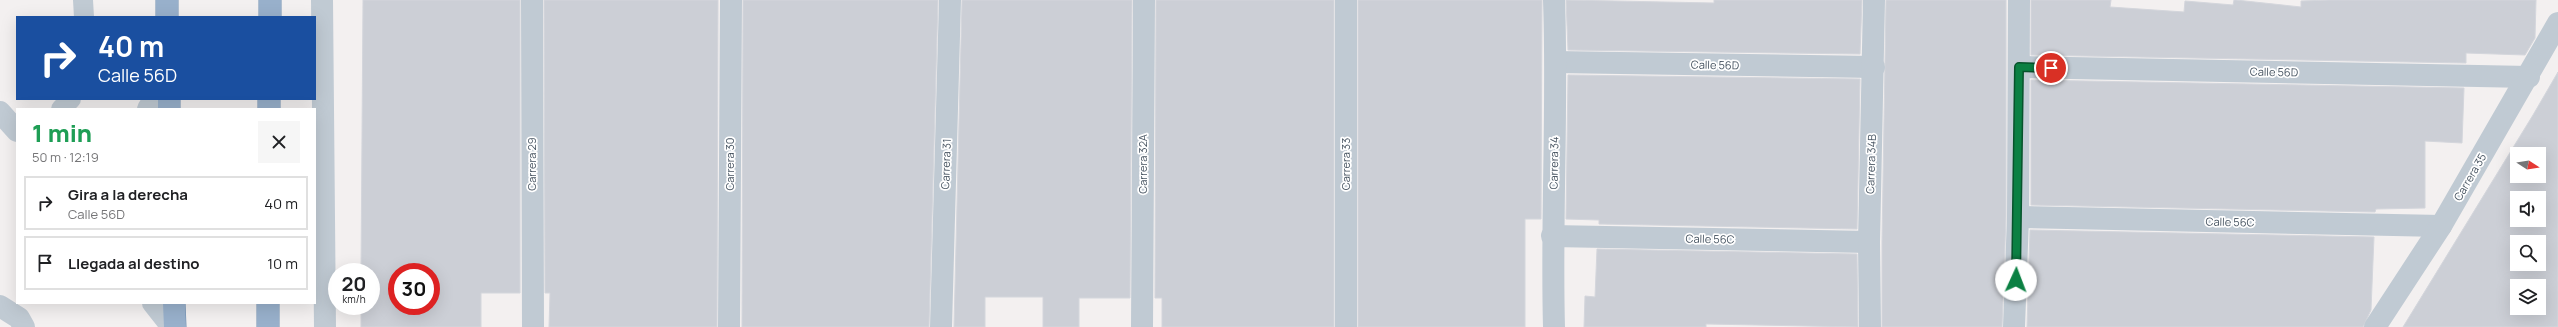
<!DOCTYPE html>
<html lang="es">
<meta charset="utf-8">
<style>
:root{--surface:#fff;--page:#f6f6f6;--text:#202124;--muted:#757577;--line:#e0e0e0}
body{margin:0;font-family:Manrope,sans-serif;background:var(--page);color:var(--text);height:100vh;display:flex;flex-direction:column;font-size:15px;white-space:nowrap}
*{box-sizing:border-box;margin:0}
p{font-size:13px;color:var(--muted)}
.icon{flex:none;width:22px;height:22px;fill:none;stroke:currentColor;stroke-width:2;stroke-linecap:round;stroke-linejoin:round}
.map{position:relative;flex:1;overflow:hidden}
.panel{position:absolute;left:16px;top:108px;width:300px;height:196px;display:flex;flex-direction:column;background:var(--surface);border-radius:0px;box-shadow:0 4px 16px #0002}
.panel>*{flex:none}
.hud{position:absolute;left:16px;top:16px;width:300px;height:84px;border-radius:0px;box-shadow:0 4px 16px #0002;background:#1a4fa0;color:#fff;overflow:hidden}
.needle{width:26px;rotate:102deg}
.controls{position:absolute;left:2510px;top:147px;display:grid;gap:8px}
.controls a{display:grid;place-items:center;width:36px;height:36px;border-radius:0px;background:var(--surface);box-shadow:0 4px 16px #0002;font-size:20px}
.speed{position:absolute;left:328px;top:263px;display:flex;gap:8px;font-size:20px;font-weight:700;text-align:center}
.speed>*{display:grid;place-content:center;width:52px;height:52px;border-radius:50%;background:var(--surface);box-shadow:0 4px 16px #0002;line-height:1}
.speed small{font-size:10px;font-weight:400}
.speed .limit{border:6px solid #d22;background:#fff;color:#111}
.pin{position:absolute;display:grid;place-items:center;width:34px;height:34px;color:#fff;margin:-17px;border:2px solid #fff;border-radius:50%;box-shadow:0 1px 4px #0007}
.me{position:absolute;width:44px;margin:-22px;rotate:2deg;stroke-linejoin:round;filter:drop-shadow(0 0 3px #0008)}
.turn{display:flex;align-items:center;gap:14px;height:84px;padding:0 16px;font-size:18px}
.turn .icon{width:52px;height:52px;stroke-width:2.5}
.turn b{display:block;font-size:28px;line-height:34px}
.round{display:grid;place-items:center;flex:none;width:42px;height:42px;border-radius:0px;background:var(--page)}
.head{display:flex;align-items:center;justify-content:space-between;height:68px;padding:0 16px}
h1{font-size:24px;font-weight:800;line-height:30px;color:#1e9e55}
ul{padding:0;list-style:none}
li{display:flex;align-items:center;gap:12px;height:54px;margin:0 8px 6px;padding:0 8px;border:2px solid var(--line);border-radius:0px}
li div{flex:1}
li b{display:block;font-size:15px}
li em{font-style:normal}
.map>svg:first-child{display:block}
.building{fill:#cccfd6;stroke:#d4d6dc;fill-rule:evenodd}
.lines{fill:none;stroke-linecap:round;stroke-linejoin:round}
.trunk-casing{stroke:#6e8db0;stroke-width:23}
.service{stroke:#c0cad3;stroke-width:20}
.minor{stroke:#c0cad3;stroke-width:22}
.trunk{stroke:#98b0cb;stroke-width:22}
.route-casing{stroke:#07532c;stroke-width:10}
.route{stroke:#0b8043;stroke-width:7}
.labels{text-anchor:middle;stroke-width:3.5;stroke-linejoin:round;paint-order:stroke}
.street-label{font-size:11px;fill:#465360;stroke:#fff}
</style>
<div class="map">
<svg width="2558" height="327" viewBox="0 0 2558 327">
<rect width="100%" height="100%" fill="#f3f0f0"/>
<g class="building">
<path d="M363 0H520V293H481V327H361V306H371V272H361ZM397 272H431V306H397Z"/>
<polygon points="544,0 718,0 717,327 549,327 550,293 545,293"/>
<polygon points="743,0 938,0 929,327 742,327"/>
<polygon points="962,0 1132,0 1130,298 1079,298 1079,327 1043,327 1043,297 985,297 985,327 954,327"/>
<polygon points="1156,0 1334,0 1334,327 1162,327 1162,298 1155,298"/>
<polygon points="1358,0 1542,0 1541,219 1525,219 1525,327 1358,327"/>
<polygon points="1566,0 1714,3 1714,0 1862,0 1860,54 1568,50"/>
<polygon points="1886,0 2006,0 2006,217 2002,327 1882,327 1882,242"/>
<polygon points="2031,0 2111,0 2110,7 2184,12 2185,1 2233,5 2234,0 2236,0 2301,7 2301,1 2329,0 2536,0 2535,38 2525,55 2466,53 2466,63 2031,55"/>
<path d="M2558 72V327H2403L2533 115ZM2517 154H2539V176H2517ZM2517 198H2539V220H2517ZM2517 242H2539V264H2517ZM2517 286H2539V308H2517Z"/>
<polygon points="1568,75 1860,79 1857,229 1599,224 1599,220 1566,219"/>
<polygon points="2031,80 2464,88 2462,143 2425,141 2425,208 2376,209 2375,212 2031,205"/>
<polygon points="2030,230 2374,237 2371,310 2363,327 2027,327"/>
<polygon points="1597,249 1857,254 1858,327 1706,324 1706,327 1584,327 1585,296 1595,297"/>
</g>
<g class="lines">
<g class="trunk-casing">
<g id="trunk">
<polyline points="167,0 167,17"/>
<polyline points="270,17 270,0"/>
<polyline points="169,99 169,109"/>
<polyline points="269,109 269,99"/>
<polyline points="174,303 175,327"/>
<polyline points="268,327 268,303"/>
</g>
</g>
<g class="service">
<polyline points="83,0 84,17"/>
<polyline points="61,109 71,99"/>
</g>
<g class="minor">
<polyline points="322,0 325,327"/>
<polyline points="532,0 533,327"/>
<polyline points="1346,0 1346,327"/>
<polyline points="1556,62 1874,67"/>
<polyline points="2019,67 2529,77"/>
<polyline points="148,109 154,99"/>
<polyline points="0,112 17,131"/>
<polyline points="2018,217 2441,226"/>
<polyline points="1552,236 1869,242"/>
<polyline points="153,303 172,327"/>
<polyline points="0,306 19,318 24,327"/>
<polyline points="729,327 731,0"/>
<polyline points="941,327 950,0"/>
<polyline points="1142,327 1144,0"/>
<path d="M1554 327C1551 218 1558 109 1554 0"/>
<polyline points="1870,327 1869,242 1874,0"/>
<polyline points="2014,327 2018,217 2019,0"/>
<polyline points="2375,327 2441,226 2558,23"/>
</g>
<use href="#trunk" class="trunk"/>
</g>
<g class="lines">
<g class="route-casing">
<polyline id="route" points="2016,280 2019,67 2051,68"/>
</g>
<use href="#route" class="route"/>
</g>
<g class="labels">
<g class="street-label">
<text transform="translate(1715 65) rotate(1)" y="4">Calle 56D</text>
<text transform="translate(2274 72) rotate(1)" y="4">Calle 56D</text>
<text transform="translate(1554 163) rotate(-89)" y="4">Carrera 34</text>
<text transform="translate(532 164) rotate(-90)" y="4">Carrera 29</text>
<text transform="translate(730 164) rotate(-90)" y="4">Carrera 30</text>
<text transform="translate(946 164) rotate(-88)" y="4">Carrera 31</text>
<text transform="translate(1143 164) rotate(-90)" y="4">Carrera 32A</text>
<text transform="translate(1346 164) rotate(-90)" y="4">Carrera 33</text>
<text transform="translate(1871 164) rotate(-88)" y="4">Carrera 34B</text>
<text transform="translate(2470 177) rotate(-60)" y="4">Carrera 35</text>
<text transform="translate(2230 222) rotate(1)" y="4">Calle 56C</text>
<text transform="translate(1710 239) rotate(1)" y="4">Calle 56C</text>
</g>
</g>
</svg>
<div class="controls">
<a><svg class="needle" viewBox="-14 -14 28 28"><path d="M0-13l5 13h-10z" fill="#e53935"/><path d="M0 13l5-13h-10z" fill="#757577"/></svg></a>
<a><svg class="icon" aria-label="sound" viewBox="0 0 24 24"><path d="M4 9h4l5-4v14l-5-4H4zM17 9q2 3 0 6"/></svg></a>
<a><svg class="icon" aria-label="search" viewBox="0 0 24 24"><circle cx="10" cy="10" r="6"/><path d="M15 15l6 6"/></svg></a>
<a><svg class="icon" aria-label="layers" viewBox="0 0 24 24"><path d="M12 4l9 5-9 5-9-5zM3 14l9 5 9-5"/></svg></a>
</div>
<div class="speed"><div>20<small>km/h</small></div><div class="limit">30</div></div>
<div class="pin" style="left:2051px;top:68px;background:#d93025"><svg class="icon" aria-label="arrive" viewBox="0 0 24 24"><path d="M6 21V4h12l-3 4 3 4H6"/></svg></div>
<svg class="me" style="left:2016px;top:280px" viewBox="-20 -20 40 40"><circle r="19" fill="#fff"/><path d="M0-13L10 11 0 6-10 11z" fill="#0b8043"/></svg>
<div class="hud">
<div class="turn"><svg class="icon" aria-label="right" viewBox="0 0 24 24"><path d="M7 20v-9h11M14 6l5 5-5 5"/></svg><div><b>40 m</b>Calle 56D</div></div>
</div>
<section class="panel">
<div class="head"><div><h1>1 min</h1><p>50 m · 12:19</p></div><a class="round"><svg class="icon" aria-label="close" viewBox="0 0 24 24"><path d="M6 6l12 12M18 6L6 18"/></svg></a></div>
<ul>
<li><svg class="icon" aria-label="right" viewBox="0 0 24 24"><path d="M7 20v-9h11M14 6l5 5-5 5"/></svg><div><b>Gira a la derecha</b><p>Calle 56D</p></div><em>40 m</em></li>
<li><svg class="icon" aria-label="arrive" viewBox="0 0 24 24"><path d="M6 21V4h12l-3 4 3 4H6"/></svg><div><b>Llegada al destino</b></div><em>10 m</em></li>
</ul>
</section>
</div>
